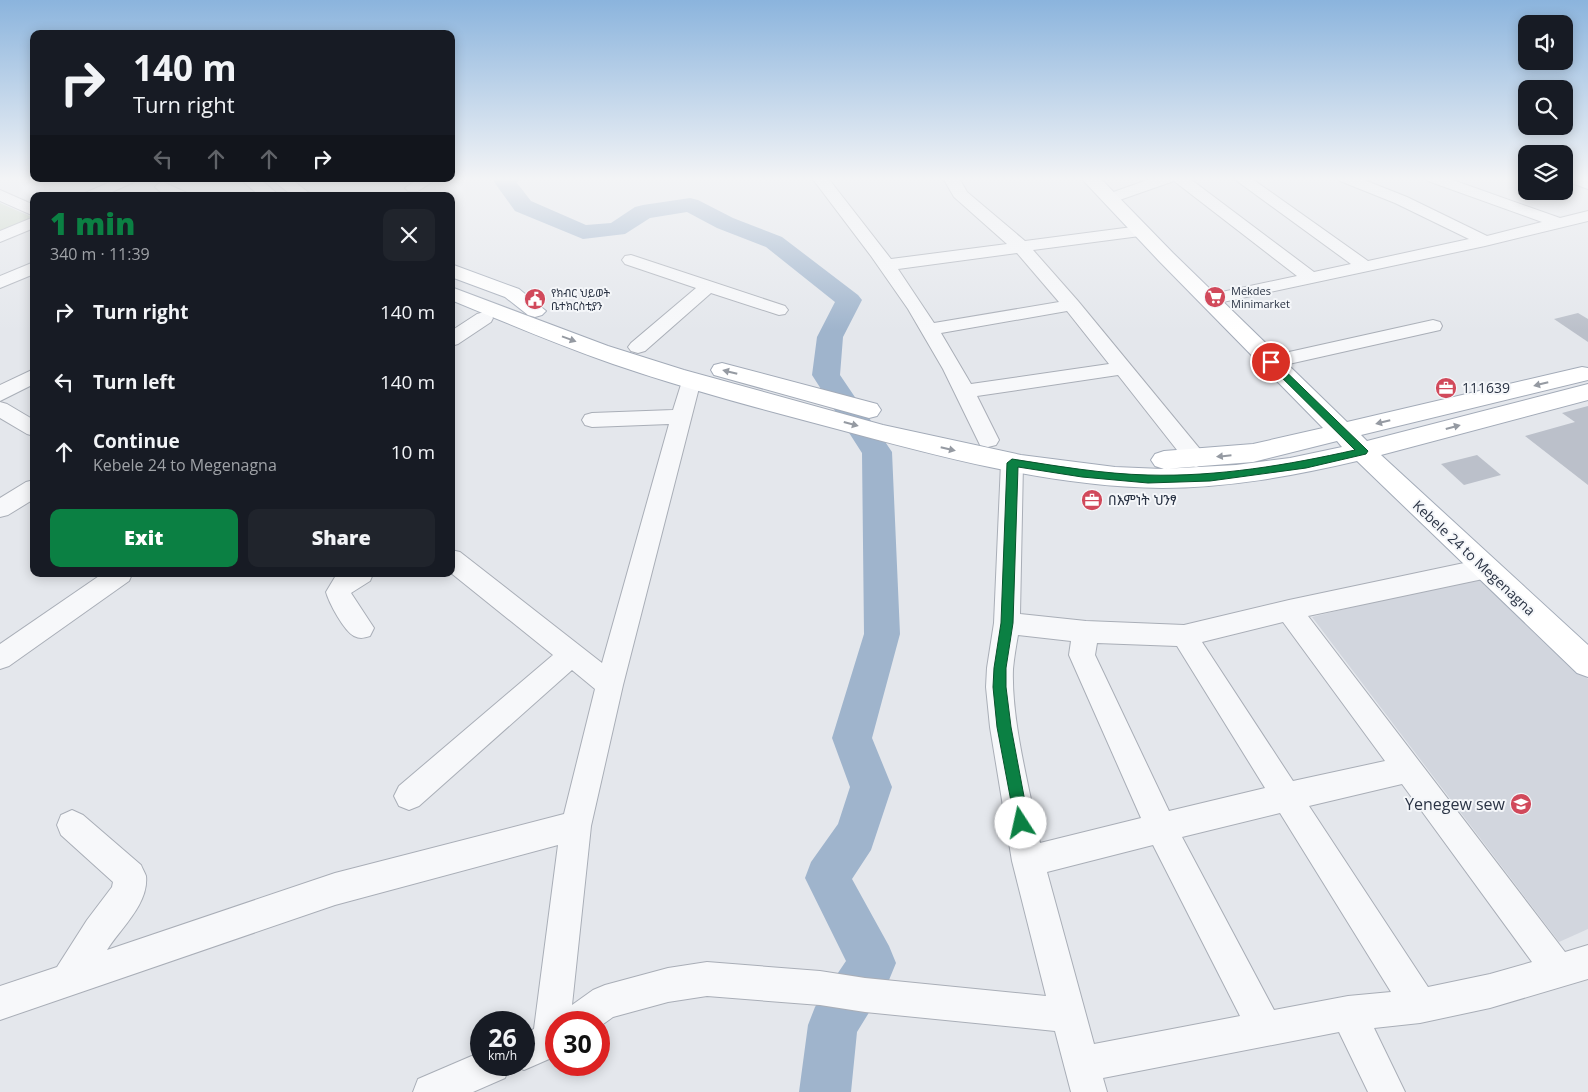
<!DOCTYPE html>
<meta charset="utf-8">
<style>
:root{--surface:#171b24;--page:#20242c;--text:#f1f3f6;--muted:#9ea1a6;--accent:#0b8043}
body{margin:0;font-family:"Open Sans","Noto Sans Ethiopic",sans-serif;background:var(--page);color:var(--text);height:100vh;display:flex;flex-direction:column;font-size:19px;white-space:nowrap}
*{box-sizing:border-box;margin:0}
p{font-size:16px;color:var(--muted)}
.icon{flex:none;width:28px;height:28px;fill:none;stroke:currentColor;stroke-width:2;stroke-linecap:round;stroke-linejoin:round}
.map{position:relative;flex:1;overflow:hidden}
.side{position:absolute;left:30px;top:192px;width:425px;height:385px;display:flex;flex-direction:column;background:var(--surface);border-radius:10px;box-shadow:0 2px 12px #0003}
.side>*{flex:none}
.hud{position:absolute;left:30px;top:30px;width:425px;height:152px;border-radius:10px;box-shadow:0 2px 12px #0003;background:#171b24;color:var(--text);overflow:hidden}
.tools{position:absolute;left:1518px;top:15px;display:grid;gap:10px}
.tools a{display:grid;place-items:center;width:55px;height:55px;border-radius:10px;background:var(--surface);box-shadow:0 2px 12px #0003;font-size:25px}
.speed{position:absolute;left:470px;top:1011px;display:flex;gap:10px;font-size:25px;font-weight:700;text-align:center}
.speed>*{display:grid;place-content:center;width:65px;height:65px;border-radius:50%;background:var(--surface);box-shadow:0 2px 12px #0003;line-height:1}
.speed small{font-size:12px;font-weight:400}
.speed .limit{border:8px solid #d22;background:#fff;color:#111}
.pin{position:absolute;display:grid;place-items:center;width:42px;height:42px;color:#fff;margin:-21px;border:2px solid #fff;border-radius:50%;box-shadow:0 1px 5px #0007}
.me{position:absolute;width:55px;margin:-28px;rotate:350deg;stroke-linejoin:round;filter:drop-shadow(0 0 4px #0008)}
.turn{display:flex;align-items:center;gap:18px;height:105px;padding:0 20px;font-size:22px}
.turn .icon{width:65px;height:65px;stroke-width:2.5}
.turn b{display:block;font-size:35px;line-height:42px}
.lanes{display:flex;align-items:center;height:48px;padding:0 20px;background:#0003;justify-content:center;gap:25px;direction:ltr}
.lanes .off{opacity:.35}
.round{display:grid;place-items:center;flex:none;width:52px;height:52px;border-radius:10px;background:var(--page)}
.overview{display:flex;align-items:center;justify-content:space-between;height:85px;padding:0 20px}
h1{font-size:30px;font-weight:800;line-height:38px;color:var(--accent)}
.action{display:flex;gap:10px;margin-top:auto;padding:10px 20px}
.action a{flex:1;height:58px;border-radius:10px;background:var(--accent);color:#fff;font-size:20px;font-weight:800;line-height:58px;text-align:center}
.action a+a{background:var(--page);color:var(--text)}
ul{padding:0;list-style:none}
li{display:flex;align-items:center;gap:15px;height:70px;padding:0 20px}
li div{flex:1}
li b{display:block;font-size:19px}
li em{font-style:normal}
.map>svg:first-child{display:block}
.built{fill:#d2d6de}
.green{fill:#c9d6c5}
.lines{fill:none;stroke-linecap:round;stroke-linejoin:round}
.river{fill:#9fb4cc;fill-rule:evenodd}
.building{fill:#bbc0ca}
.minor-casing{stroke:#a9aeb7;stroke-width:2}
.major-casing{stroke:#a3abb8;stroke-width:2}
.minor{fill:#f7f8fa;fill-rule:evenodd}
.major{fill:#fff;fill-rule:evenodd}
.oneway{fill:#959aa2}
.route{fill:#0b8043;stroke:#07532c}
.labels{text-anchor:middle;stroke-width:4;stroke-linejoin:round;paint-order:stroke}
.far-poi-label{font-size:11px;fill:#2b3445;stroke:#f4f6f9;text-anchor:start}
.poi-label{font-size:14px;fill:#2b3445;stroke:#f4f6f9;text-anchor:start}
.street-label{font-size:14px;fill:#2b3445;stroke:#f4f6f9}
.near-poi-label{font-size:16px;fill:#2b3445;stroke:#f4f6f9;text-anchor:end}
</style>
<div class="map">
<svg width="1588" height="1092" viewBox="0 0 1588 1092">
<rect width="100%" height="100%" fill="#e4e7ec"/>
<polygon class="built" points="1480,576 1588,679 1588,929 1559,942 1312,617"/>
<polygon class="green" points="0,203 34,218 0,234"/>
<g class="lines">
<polygon class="river" points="497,178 520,178 517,183 531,201 586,225 611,223 635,207 643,205 690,198 698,200 733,218 782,237 858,295 862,300 843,337 840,375 892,452 900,634 872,738 892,787 871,850 852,879 889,946 896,963 889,980 857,1032 851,1092 799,1092 808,1025 815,1007 846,961 805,878 811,862 838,824 850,787 832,738 864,634 862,453 812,375 817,337 835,302 766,247 717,228 687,212 650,218 625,234 583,239 515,211 494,182"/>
</g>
<g class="building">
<polygon points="1578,313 1588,319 1588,342 1554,319"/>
<polygon points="1588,406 1588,485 1525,436 1575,422 1562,413"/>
<polygon points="1477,455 1501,475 1464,485 1441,464"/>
</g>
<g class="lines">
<g class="minor-casing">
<g id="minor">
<path d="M812 178H828L891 259 1007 244 954 197 943 178H959L967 192 1025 241 1140 226 1146 228 1148 231 1146 234 1140 236 1033 250 1078 301 1204 454 1207 459 1204 464 1196 467 1188 464 1118 375 977 396 999 440 996 445 988 447 980 445 943 369 908 309 871 256ZM1017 253 1059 302 934 323 898 269ZM1067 311 1109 364 971 384 941 333Z"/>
<polygon points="1153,178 1189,178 1314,272 1351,264 1233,178 1251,178 1368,261 1469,239 1395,203 1340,181 1337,178 1359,178 1407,197 1487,236 1542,222 1428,181 1425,178 1447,178 1560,218 1588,211 1588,221 1485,246 1209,305 1203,304 1200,300 1203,296 1297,276 1174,181 1111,203 1105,201 1103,198 1105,195"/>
<polygon points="1564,178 1588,179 1588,189 1566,181"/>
<polygon points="117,179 137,179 134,182 103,196 83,196 85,193"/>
<polygon points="418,179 437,179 418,191 408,191 405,188"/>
<path d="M163 182 187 193 189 196C177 197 164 197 155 187L158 184Z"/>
<polygon points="0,190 34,205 34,216 0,201"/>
<polygon points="34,217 34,228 0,242 0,231"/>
<polygon points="631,255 785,306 788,310 785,314 779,315 711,293 645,351 638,353 631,351 628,347 631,343 696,288 625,264 622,260 625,256"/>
<polygon points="34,262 34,274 0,288 0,276"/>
<polygon points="484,312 491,314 493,318 491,322 458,344 451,346 451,331 477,314"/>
<polygon points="1433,320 1440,322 1442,326 1440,330 1271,368 1264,366 1261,362 1264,358 1271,356"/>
<polygon points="34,369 34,384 0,401 0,385"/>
<path d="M691 374 698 375 701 380 623 685 591 826 572 1005 593 990 605 985 668 968 707 962 820 971 865 978 1046 996 1012 861 990 727 986 687 987 668 994 623 1001 463 1004 458 1012 455 1020 458 1023 463 1020 614 1086 621 1184 625 1289 600 1483 559 1492 562 1495 569 1492 576 1483 579 1308 616 1565 952 1588 945V979L1490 1008 1420 1023 1374 1028 1405 1092H1368L1339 1032 1103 1078 1107 1092H1071L1055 1031 865 1012 820 1005 707 996 668 1002 613 1017 599 1027V1022H556V1056L524 1070 513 1065H524V1034L534 1029 558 845 335 905 0 1020V986L57 967 87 920 112 887 113 882 61 835 57 825 61 815 72 810 83 815 141 865C142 868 145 873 146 876 149 904 120 929 107 950L335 873 564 814 595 689 572 670 419 806 409 810 399 806 394 796 399 786 553 655 451 573V550L460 552 602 663 669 424 592 427 585 425 582 420 585 415 592 413 673 410 684 375ZM1283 622 1385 761 1293 781 1202 642ZM1018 635 1071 641 1069 655 1141 818 1040 843C1030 790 1011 721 1013 669 1014 658 1016 646 1018 635ZM1097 643 1177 646 1265 788 1169 811 1095 655ZM1402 784 1532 962 1490 974 1428 987 1309 806ZM1280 813 1391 992 1348 996 1274 1010 1182 837ZM1153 845 1240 1016 1094 1044 1047 872Z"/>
<polygon points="0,402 7,404 34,420 34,436 27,434 0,418"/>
<polygon points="34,480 34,499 8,515 0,517 0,498 26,482"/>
<polygon points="102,574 132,574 129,581 9,666 0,669 0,644"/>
<path d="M341 574H373L370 581 351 593 374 628 370 636C364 638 360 639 354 636 344 631 329 603 326 592L335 577Z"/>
<polygon points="481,1052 481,1065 510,1065 505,1078 473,1092 413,1092 418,1079"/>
</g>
</g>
<g class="major-casing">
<g id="major">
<path d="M1081 178H1100L1173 253 1347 422 1582 367 1588 368V380L1361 435 1367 441 1588 384V400L1381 455 1588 645V677L1577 673 1357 461C1293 476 1228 488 1162 488 1056 487 953 460 852 433 772 412 692 391 613 364 558 345 505 322 451 300V287L608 346 684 370 883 425 1021 455 1115 467 1162 469 1236 465 1290 458 1342 447 1337 441 1253 462 1164 469 1155 466 1151 460 1155 454 1164 451 1253 444 1323 428 1159 261Z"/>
<polygon points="240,179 260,179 280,196 260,196"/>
<polygon points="271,179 291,179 313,196 293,196"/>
<polygon points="451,264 519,289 546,311 542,315 535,317 528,315 505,297 451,277"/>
<polygon points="722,363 877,404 881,410 877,416 869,418 714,375 711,370 714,365"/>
</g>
</g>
<use href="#minor" class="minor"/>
<use href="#major" class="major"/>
</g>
<defs><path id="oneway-solid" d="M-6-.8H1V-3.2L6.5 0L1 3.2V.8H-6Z" transform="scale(1.25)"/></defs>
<g class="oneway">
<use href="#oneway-solid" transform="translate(569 339) rotate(20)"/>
<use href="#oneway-solid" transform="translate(730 372) rotate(-166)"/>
<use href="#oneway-solid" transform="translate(1541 384) rotate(166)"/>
<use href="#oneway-solid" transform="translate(1383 422) rotate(166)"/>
<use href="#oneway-solid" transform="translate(851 424) rotate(15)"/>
<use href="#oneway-solid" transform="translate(1453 427) rotate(-15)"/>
<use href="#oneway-solid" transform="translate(948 449) rotate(13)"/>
<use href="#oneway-solid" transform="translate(1224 456) rotate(174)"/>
</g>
<linearGradient id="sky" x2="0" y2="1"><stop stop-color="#8bb4dd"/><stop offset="0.54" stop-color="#f3f4f6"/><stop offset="1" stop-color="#f3f4f6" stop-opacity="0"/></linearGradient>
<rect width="1588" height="331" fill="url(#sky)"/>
<path class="route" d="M1271 359 1274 360 1366 449 1368 451 1366 454 1306 468 1210 481 1148 483 1082 477 1018 467 1013 623 1006 668V687L1011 727 1029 823 1026 828 1021 830 1016 828 997 727 993 687 994 668 1001 623 1007 463 1012 459C1057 466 1103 474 1148 475 1217 477 1288 465 1355 450L1268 364 1266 362Z"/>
<defs>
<g id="supermarket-disc" transform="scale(1.125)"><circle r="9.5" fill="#d1495b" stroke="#f4f6f9"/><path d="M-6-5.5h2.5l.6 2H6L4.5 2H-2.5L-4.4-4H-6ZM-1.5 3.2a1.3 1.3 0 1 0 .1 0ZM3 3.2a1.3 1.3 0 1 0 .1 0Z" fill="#fff"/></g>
<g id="civic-disc" transform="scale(1.125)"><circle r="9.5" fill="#d1495b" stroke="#f4f6f9"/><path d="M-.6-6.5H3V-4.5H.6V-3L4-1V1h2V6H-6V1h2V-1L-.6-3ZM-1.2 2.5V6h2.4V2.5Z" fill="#fff"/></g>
<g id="office-disc" transform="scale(1.125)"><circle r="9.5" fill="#d1495b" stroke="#f4f6f9"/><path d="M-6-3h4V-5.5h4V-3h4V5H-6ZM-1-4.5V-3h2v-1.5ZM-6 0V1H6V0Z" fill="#fff"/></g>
<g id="school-disc" transform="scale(1.125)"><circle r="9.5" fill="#d1495b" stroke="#f4f6f9"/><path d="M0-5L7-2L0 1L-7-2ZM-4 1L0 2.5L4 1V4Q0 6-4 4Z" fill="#fff"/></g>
</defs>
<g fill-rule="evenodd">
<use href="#supermarket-disc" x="1215" y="297"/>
<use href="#civic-disc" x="535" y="299"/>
<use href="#office-disc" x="1446" y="388"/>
<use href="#office-disc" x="1092" y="500"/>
<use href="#school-disc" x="1521" y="804"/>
</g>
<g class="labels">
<g class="far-poi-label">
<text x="1231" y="295">Mekdes<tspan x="1231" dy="13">Minimarket</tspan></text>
<text x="551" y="297">የክብር ህይወት<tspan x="551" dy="13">ቤተክርስቲያን</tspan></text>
</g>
<g class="poi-label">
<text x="1462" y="393">111639</text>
<text x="1108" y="505">በእምነት ህንፃ</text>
</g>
<g class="street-label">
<text transform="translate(1474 558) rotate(43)" y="5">Kebele 24 to Megenagna</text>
</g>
<g class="near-poi-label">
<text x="1505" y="810">Yenegew sew</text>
</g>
</g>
</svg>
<div class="tools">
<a><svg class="icon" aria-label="sound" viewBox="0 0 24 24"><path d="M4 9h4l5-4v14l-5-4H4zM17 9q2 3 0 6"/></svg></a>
<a><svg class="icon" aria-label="search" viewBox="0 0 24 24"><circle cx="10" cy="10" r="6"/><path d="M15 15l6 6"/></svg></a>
<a><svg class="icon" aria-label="layers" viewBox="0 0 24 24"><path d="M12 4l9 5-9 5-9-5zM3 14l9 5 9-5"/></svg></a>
</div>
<div class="speed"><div>26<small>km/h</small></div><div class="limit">30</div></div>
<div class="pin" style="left:1271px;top:362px;background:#d93025"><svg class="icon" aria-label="arrive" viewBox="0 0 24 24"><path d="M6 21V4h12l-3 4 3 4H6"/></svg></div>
<svg class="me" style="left:1021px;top:823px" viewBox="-20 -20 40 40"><circle r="19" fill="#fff"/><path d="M0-13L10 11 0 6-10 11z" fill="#0b8043"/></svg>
<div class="hud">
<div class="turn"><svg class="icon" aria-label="right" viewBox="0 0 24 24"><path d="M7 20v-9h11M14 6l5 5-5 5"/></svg><div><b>140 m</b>Turn right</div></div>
<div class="lanes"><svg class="icon off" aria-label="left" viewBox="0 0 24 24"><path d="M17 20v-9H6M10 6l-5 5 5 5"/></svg><svg class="icon off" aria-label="ahead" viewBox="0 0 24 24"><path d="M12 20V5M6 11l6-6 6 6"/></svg><svg class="icon off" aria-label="ahead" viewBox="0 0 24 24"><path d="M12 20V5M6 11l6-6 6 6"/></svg><svg class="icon" aria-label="right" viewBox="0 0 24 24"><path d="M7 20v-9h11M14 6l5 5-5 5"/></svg></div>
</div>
<section class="side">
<div class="overview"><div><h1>1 min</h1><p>340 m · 11:39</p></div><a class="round"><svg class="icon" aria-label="close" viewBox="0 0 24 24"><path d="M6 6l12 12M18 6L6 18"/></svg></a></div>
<ul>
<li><svg class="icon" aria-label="right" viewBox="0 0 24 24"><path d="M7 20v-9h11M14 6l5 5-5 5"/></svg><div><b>Turn right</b></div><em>140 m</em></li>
<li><svg class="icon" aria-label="left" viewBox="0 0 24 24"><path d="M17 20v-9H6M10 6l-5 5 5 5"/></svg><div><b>Turn left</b></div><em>140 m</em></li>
<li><svg class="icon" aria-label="ahead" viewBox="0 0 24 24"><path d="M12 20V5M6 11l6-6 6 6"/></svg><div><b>Continue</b><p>Kebele 24 to Megenagna</p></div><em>10 m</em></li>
</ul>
<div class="action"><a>Exit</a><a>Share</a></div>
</section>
</div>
